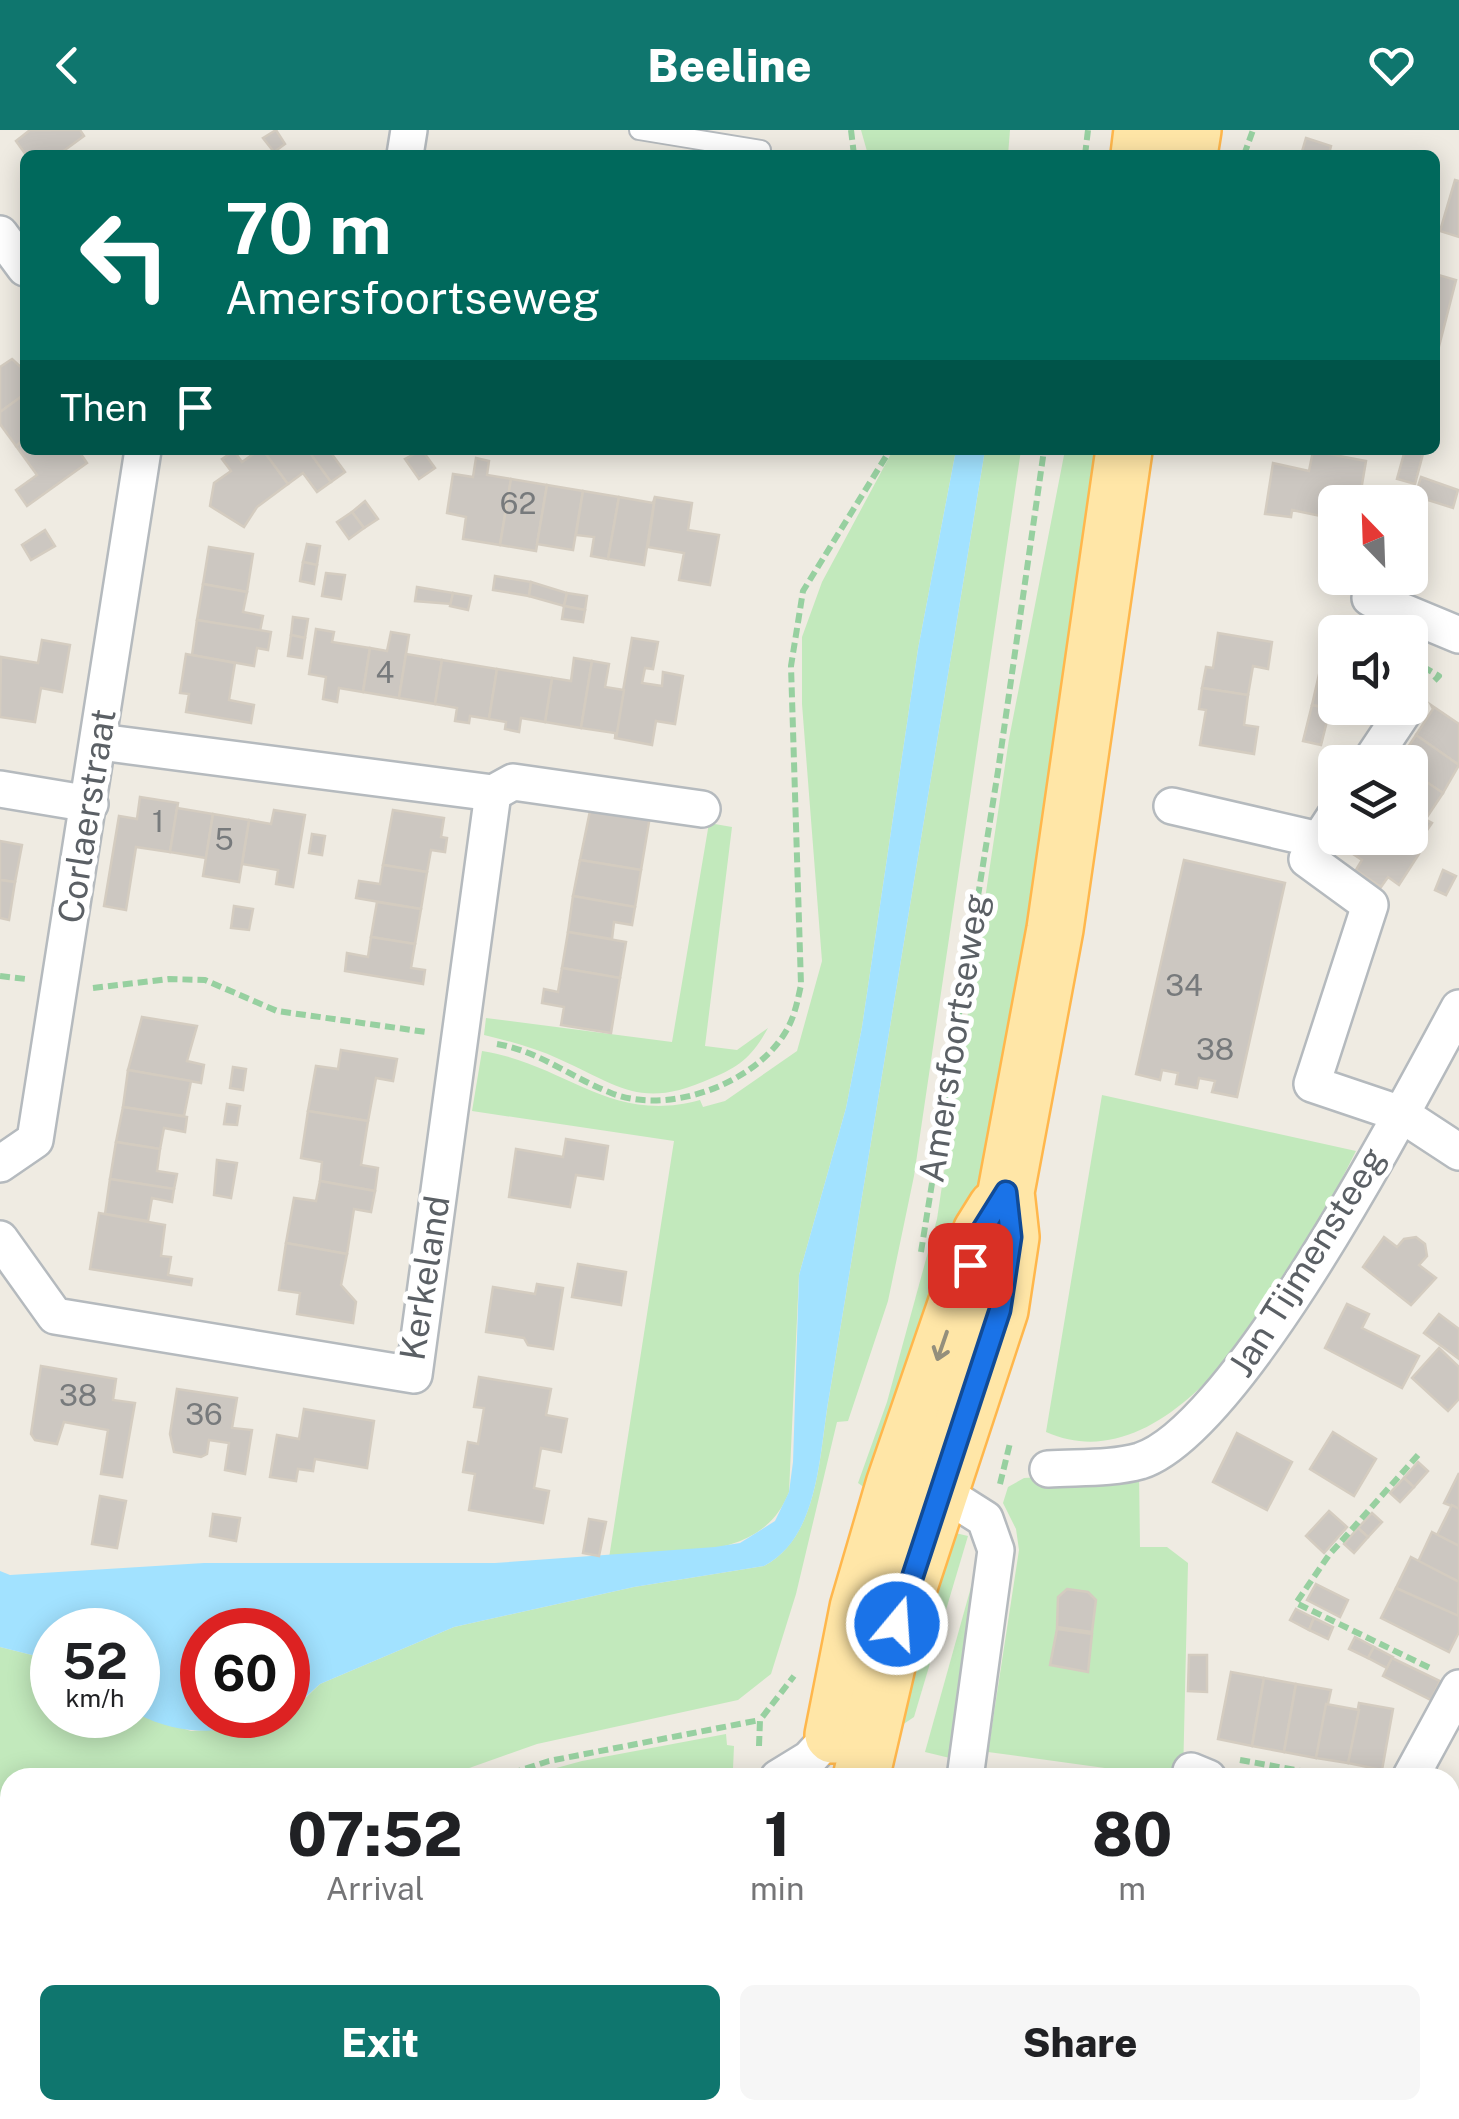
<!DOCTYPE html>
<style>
:root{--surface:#fff;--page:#f6f6f6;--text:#202124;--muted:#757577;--accent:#0f766e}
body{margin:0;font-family:"Public Sans",sans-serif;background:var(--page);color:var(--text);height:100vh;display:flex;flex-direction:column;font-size:38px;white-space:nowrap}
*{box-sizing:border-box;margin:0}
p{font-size:32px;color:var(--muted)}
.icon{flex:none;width:55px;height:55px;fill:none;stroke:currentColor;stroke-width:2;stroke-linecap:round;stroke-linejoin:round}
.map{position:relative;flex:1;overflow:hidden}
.drawer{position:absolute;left:0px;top:1638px;width:1460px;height:352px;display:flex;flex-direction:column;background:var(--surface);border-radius:30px 30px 0 0;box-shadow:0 5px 25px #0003}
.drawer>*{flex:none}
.hud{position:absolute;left:20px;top:20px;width:1420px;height:305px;border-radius:15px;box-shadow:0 5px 25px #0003;background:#00695c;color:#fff;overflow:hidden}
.needle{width:65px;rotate:337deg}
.controls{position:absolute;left:1318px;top:355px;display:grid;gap:20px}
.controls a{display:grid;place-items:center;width:110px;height:110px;border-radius:15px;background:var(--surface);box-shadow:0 5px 25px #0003;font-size:50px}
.speed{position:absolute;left:30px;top:1478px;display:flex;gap:20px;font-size:50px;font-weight:700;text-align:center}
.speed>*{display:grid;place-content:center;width:130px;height:130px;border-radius:50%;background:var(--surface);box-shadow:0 5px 25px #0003;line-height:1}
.speed small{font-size:25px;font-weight:400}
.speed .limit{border:15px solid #d22;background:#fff;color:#111}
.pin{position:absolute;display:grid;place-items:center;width:85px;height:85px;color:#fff;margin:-42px;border-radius:20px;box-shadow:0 5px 15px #0006}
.me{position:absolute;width:110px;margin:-55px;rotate:18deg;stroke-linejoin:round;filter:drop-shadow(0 0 8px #0008)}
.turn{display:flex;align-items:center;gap:35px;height:210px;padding:0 40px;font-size:45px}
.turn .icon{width:130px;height:130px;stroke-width:2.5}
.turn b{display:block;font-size:70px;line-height:85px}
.then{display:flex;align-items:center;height:95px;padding:0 40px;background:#0003;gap:20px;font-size:38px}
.eta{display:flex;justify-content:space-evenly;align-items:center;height:170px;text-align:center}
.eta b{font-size:60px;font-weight:800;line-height:70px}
.action{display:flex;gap:20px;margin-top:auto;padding:20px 40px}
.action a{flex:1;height:115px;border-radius:15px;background:var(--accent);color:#fff;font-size:40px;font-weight:800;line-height:115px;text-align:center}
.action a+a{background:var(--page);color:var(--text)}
header{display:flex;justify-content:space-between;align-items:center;height:130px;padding:0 40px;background:var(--accent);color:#fff;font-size:45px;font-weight:800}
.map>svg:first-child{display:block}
.green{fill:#c2e9bc}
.water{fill:#a2e2ff}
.building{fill:#ccc7c1;stroke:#d4ccc0;stroke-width:2.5}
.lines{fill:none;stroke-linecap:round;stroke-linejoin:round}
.lane-casing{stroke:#b5babe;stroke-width:22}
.street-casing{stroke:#b5babe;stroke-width:40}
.primary-casing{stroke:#ffb74c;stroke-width:60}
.path{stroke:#97d0a0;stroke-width:6;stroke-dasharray:10 5;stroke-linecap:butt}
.lane{stroke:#fff;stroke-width:18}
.street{stroke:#fff;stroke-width:35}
.primary{stroke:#ffe6a7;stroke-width:55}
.rail{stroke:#b4b5b6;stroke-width:8;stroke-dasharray:2.5 12;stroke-linecap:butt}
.oneway{stroke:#948f7c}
.route-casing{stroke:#114b97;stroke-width:25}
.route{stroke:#1a73e8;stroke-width:18}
.labels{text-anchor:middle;stroke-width:10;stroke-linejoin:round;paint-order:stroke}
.number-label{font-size:30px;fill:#777a7c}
.street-label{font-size:35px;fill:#5b6065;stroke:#fff}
</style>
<header><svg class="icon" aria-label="back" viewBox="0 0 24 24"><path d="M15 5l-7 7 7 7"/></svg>Beeline<svg class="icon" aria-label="heart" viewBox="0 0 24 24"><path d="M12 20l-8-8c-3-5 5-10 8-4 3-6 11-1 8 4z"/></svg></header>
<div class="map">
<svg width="1459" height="1989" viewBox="0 0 1459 1989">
<rect width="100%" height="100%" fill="#efebe2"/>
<g class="green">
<polygon points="861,0 1010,0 1008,25 868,25"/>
<path d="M893 320H956L918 519 862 897 846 978 799 1145 789 1362C762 1433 674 1420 609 1428L674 1011 472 981 482 921C566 934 610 995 700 970L703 977 725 971 797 921 822 831 802 574V507L822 452Z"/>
<path d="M985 320H1021L914 1046 888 1171 848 1291 837 1292 796 1464 771 1544 738 1570 537 1614 444 1647 10 1648V1713L0 1715V1517L52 1530V1585L138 1584 191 1601 230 1599 288 1585 320 1554 454 1497 634 1457 764 1436C820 1406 819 1323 829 1267Z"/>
<polygon points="1065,320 1102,320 1061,622 978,1077 865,1358 858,1353 887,1272 937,1089 1009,609"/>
<path d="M709 693 732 697 705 916 737 920 768 898C753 925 741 936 712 948 641 980 622 957 559 929 535 918 509 911 484 905L486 888 672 912Z"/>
<path d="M1102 965 1356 1021C1307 1118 1184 1363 1046 1302Z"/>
<polygon points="1139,1342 1140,1417 1167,1417 1188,1433 1183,1647 1141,1647 1141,1643 988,1622 1019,1420 1016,1399 1003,1373 1008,1357 1024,1348"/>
<polygon points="951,1402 968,1406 914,1587 899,1597 898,1536"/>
<polygon points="978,1432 954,1629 925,1622"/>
<polygon points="726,1604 727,1615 734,1616 733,1639 643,1648 523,1647 582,1631"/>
<polygon points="10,1784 10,1894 0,1886 0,1787"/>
<polygon points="1459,1844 1459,1989 1338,1989 1346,1980 1450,1980 1450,1855"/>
<polygon points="142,1980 292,1980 246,1989 131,1989"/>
<polygon points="411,1980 708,1980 706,1989 418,1989"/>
</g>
<path class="water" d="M956 320H985L829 1267C819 1322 820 1407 764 1436L634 1457 454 1497 320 1554 288 1583V1500H202V1585H282C236 1604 182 1608 138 1584V1500H52V1530L0 1517V1441L10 1445 204 1433H495L715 1417 740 1413 775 1391 789 1362 793 1332 799 1145 846 978 862 897 918 519Z"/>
<g class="building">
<polygon points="30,0 80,0 84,6 58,25 26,25 16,11"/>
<polygon points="276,0 285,14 274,22 263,8"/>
<polygon points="1306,8 1331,16 1329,24 1333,25 1301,25"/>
<polygon points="1455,50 1459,51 1459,107 1440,101"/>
<polygon points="1435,144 1456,150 1436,228 1435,228"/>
<polygon points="12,229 22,238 25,264 0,282 0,237"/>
<polygon points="25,264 25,309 16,316 0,294 0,282"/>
<polygon points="25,309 25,320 78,320 87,333 27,376 16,360 37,345 16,316"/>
<polygon points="259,320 263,320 288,354 257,377 244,397 210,376 214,353 231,341 222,329 234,321 242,332"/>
<polygon points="263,320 308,320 331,352 317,362 303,343 288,354"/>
<polygon points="308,320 335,320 331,323 345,342 331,352"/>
<polygon points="422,320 435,338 419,349 405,329"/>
<polygon points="1405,320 1424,320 1415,354 1397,349"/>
<polygon points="1313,321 1366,331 1359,372 1335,372 1335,389 1292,380 1291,387 1265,384 1273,333 1309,341"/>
<polygon points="476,328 489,331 487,345 511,349 500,415 463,409 466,387 447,383 453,344 473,347"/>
<polygon points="1421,347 1458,360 1453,378 1415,366"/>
<polygon points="511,349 547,355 536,421 500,415"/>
<polygon points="547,355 583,361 573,420 537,414"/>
<polygon points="583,361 619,367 608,429 591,426 594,407 576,405"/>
<polygon points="619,367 653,373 655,367 644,435 608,429"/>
<polygon points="655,367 692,373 688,400 719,405 710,455 679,450 684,423 648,417"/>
<polygon points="365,371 378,389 364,398 352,382"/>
<polygon points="352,382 364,398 349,409 337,392"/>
<polygon points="45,400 55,416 31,430 22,415"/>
<polygon points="307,414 320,416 317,435 303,432"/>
<polygon points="209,417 253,424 247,462 203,454"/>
<polygon points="303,432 317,435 314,454 300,451"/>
<polygon points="326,443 345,445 341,469 322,466"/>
<polygon points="495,446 531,452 529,466 493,460"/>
<polygon points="531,452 567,463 564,476 529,466"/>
<polygon points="203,454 247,462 243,482 263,486 260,501 197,490"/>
<polygon points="417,457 453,463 451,474 415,471"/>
<polygon points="453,463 471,466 468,480 450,476"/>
<polygon points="567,463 587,466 585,480 564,476"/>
<polygon points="564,476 585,480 583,492 562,489"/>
<polygon points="293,487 308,489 305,508 291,505"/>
<polygon points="197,490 271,502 268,520 257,518 254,536 192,525"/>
<polygon points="316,499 334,502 332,512 370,518 363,562 339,558 337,572 323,569 326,547 309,544"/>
<polygon points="391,502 409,505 399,568 363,562 370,518 387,521"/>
<polygon points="1218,503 1272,512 1268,539 1253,536 1248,565 1202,558 1206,537 1213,538"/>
<polygon points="291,505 305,508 302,528 288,526"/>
<polygon points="632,508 658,512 653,539 645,538 642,553 662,556 663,542 683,546 675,594 656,591 652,615 615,608"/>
<polygon points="42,510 70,515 62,562 41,558 35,592 0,587 1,527 38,533"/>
<polygon points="186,524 235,533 229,570 254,575 251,593 186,582 189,564 180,563"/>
<polygon points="406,524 442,530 435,574 399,568"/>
<polygon points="574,528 592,531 581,598 545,592 552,548 571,551"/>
<polygon points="442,530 497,539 489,589 470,586 469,593 455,591 457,578 435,574"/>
<polygon points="592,531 609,534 605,557 624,560 616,609 615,603 581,598"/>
<polygon points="497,539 552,548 545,592 521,588 519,602 505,599 506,592 489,589"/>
<polygon points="1320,540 1335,543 1330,579 1312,575"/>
<polygon points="1202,558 1248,565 1244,595 1258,597 1254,624 1200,615 1206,580 1199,579"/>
<polygon points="1312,575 1330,579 1321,615 1303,611"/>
<polygon points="1431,575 1459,594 1459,635 1416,605 1433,579"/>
<polygon points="1416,605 1459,635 1443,663 1410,641 1410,632 1398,632"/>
<polygon points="1410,641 1443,663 1425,690 1410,681"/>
<polygon points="140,667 178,673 170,722 136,717 126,780 104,776 119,686 137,689"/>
<polygon points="591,676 650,686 641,740 580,730"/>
<polygon points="177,678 213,684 206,728 170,722"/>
<polygon points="274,680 305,685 293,757 276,754 278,740 242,734 249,690 271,694"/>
<polygon points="393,680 444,688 441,707 447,708 445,722 431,720 427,742 383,735"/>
<polygon points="1410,681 1432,693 1412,722 1391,708 1410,708"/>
<polygon points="213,684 249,690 239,752 203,746"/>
<polygon points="312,704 325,706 322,725 309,723"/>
<polygon points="1348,708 1391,708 1419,724 1399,755 1388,747 1381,757 1356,740 1362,730 1338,714"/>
<polygon points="0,711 22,715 15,752 0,750"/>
<polygon points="580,730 641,740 635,777 573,766"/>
<polygon points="1184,730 1285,753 1237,967 1212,962 1215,951 1199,948 1197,958 1176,954 1178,943 1162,940 1160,950 1136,944"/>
<polygon points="383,735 427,742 421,779 356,768 359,751 380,754"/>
<polygon points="1443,740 1456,746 1446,765 1435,760"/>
<polygon points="0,750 15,752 9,790 0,788"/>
<polygon points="573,766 635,777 632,795 614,792 612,809 568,802"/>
<polygon points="377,772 421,779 415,814 371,807"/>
<polygon points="234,776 253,779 249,800 231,798"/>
<polygon points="568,802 626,812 620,848 562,838"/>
<polygon points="371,807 415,814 411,838 425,840 423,854 345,841 347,823 368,827"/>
<polygon points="562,838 620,848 611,903 561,895 564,877 542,873 544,859 558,862"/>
<polygon points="142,887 197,896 187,931 204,935 201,953 128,940"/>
<polygon points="341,920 397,929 393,951 376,948 368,991 308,981 316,936 338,939"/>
<polygon points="233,937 246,939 243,960 230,958"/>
<polygon points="128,940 191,951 184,986 123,977"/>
<polygon points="227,974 240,976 237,995 224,994"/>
<polygon points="123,977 187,987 185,1002 164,998 160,1019 116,1012"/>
<polygon points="308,981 368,991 361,1035 378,1038 375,1061 320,1051 322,1032 301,1028"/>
<polygon points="566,1009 608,1016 603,1049 576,1045 570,1077 509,1067 516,1019 563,1027"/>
<polygon points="116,1012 160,1019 157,1041 177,1044 174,1059 110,1049"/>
<polygon points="217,1030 237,1033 231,1068 214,1065"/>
<polygon points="110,1049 174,1059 172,1072 152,1068 148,1091 105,1084"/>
<polygon points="320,1051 375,1061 371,1082 354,1079 347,1124 286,1113 294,1068 316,1071"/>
<polygon points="99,1083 165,1095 161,1126 171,1127 168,1145 192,1149 191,1155 90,1139"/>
<polygon points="1384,1107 1397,1117 1404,1109 1416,1107 1425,1114 1427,1126 1419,1135 1436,1148 1411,1175 1363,1137"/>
<polygon points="286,1113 347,1124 341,1155 356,1172 353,1193 297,1184 300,1163 279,1160"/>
<polygon points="578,1134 626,1142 621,1175 572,1167"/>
<polygon points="537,1154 563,1158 553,1219 528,1215 524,1208 486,1202 493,1157 535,1164"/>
<polygon points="1347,1174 1369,1184 1362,1198 1419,1226 1402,1258 1325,1218"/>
<polygon points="1439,1184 1459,1199 1459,1229 1424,1203"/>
<polygon points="1439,1218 1459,1237 1459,1269 1448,1281 1412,1248"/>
<polygon points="41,1236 116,1249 113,1270 135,1273 122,1347 101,1344 108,1300 64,1292 57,1314 35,1310 31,1304"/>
<polygon points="479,1247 551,1259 546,1285 567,1289 561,1322 541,1318 534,1358 549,1361 543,1393 469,1380 475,1344 463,1342 468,1312 478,1314 484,1278 474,1277"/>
<polygon points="177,1259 237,1268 232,1298 252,1300 245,1344 225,1340 229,1313 209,1310 207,1324 201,1327 174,1322 170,1304"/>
<polygon points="304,1279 374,1291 367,1338 315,1329 313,1341 298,1339 296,1351 270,1347 277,1305 299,1309"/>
<polygon points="1333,1302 1376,1329 1354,1366 1310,1339"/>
<polygon points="1237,1303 1292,1332 1267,1380 1213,1352"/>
<polygon points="1418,1332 1428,1341 1414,1357 1404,1348"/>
<polygon points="1459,1343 1459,1379 1444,1373"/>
<polygon points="1404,1348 1414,1357 1400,1372 1390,1363"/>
<polygon points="100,1366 126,1371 117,1418 92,1414"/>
<polygon points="1452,1375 1459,1379 1459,1416 1437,1405"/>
<polygon points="1329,1381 1347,1397 1324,1423 1306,1406"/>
<polygon points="1372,1383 1382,1392 1368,1407 1358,1398"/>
<polygon points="213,1384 240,1388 236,1411 210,1406"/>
<polygon points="589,1389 606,1392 599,1426 583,1423"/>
<polygon points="1358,1398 1368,1407 1354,1423 1344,1414"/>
<polygon points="1432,1402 1459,1416 1459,1452 1418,1432"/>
<polygon points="1411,1427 1459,1452 1458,1488 1396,1458"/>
<polygon points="1316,1454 1348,1470 1340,1487 1307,1470"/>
<polygon points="1396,1458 1459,1486 1459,1502 1449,1522 1381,1488"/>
<polygon points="1067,1459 1088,1462 1096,1470 1092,1502 1057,1497 1058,1467"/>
<polygon points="1296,1479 1314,1488 1309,1500 1290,1490"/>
<polygon points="1314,1488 1333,1497 1328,1509 1309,1500"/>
<polygon points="1057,1499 1092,1504 1088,1542 1050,1535"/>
<polygon points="1355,1507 1374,1517 1368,1528 1349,1519"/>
<polygon points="1374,1517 1393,1527 1387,1538 1368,1528"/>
<polygon points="1189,1525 1207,1525 1207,1562 1188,1561"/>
<polygon points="1392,1528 1440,1551 1431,1570 1383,1546"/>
<polygon points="1231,1542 1264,1548 1252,1616 1218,1609"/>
<polygon points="1264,1548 1296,1554 1284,1622 1252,1616"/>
<polygon points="1296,1554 1331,1560 1316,1628 1284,1622"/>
<polygon points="1359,1573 1393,1579 1382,1640 1348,1633"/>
<polygon points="1326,1574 1359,1580 1348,1633 1316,1628"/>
<polygon points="0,1888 10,1897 10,1925 0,1916"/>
<polygon points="958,1980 1098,1980 1114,1983 1113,1989 1059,1989 1010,1981 1008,1989 1001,1989"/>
<polygon points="1149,1980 1182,1980 1180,1989 1147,1989"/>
</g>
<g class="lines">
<g class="lane-casing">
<polyline id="lane" points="639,0 761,20"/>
</g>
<g class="street-casing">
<g id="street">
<polyline points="405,25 409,0"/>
<polyline points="0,104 25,138"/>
<polyline points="1370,468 1459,505"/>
<polyline points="100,612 493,663 513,652 702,679"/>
<polyline points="1370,632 1406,578"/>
<polyline points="0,659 90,674"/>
<polyline points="1172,676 1319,710"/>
<polyline points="1335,686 1307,729 1370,775 1312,954 1401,984 1459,1022"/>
<polyline points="0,1034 35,1010 143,320"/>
<polyline points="0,1109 55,1186 414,1245 493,663"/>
<path d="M1048 1339C1077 1337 1112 1339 1140 1331 1238 1300 1406 975 1459 878"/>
<polyline points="925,1351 985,1389 996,1420 965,1648"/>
<polyline points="1191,1641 1208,1648"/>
<polyline points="778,1648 809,1629 833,1603"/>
<polyline points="1410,1648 1459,1558"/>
<polyline points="0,1768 10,1766"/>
<polyline points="913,1989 915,1980"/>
</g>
</g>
<g class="primary-casing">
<g id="primary">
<polyline points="1139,25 1142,0"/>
<polyline points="1189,25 1193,0"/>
<polyline points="833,1605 858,1478 894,1355 981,1102 996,1078"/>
<polyline points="861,1648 897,1493 1000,1180 1011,1107 1006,1062 1055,799 1124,320"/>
<polyline points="802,1989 804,1980"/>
</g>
</g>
<g class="path">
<polyline points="851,0 854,25"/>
<polyline points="1085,25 1088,0"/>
<polyline points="1244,25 1253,0"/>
<polyline points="1410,529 1439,546 1432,553"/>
<polyline points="0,846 26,849"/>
<polyline points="93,858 169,849 205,850 277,881 426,902"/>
<path d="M497 914C539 921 572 948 611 963 666 985 750 956 783 906 794 890 797 873 801 855L791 536 803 461 890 320"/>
<polyline points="921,1122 998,641 1044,320"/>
<polyline points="1418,1325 1329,1425 1296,1473 1432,1539"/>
<polyline points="1000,1354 1010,1313"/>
<polyline points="759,1616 760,1590 794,1546"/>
<polyline points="1240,1630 1340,1648"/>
<polyline points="497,1648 549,1631 760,1590"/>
<polyline points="1450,1677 1459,1667"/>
<polyline points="727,1989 728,1980"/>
</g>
<use href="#lane" class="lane"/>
<use href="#street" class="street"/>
<use href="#primary" class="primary"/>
<g class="rail">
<polyline points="1450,1788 1459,1777"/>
<polyline points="1450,1824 1459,1813"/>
<polyline points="1282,1989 1289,1980"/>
<polyline points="1312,1989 1320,1980"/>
</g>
</g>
<defs><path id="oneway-shaft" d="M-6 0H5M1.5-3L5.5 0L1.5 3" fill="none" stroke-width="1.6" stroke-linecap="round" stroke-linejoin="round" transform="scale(2.5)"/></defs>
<use class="oneway" href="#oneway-shaft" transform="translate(942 1216) rotate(109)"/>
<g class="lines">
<g class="route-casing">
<polyline id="route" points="897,1494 1000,1180 1011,1107 1006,1062 981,1102 970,1135"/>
</g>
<use href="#route" class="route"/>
</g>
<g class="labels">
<g class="number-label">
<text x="518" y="384">62</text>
<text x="385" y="553">4</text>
<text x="158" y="702">1</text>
<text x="224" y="720">5</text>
<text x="1184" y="866">34</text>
<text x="1215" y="930">38</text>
<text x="78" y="1276">38</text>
<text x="204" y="1295">36</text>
</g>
<g class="street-label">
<text transform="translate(87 686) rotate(-81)" y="12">Corlaerstraat</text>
<text transform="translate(954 908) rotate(-81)" y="12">Amersfoortseweg</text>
<text transform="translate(1307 1132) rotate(-58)" y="12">Jan Tijmensteeg</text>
<text transform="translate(425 1148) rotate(-81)" y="12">Kerkeland</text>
</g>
</g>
</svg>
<div class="controls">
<a><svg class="needle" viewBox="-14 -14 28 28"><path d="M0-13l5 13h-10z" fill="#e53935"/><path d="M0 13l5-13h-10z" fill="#757577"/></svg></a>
<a><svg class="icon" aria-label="sound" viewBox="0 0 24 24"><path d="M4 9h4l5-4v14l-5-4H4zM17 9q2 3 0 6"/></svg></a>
<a><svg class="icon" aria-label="layers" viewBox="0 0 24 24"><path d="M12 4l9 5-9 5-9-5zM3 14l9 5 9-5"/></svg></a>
</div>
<div class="speed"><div>52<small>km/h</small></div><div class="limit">60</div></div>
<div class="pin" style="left:970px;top:1135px;background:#d93025"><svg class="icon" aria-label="arrive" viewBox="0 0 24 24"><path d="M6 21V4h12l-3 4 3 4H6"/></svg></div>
<svg class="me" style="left:897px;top:1494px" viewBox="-20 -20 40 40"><circle r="17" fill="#1a73e8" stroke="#fff" stroke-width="3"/><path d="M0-11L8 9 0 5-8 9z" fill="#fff"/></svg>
<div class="hud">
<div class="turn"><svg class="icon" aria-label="left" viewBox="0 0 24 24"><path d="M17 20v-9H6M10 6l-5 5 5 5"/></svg><div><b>70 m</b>Amersfoortseweg</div></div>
<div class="then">Then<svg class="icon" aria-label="arrive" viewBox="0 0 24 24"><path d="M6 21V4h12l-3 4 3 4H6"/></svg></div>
</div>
<section class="drawer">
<div class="eta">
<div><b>07:52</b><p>Arrival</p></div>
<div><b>1</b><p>min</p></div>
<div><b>80</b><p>m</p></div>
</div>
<div class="action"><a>Exit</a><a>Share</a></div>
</section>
</div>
